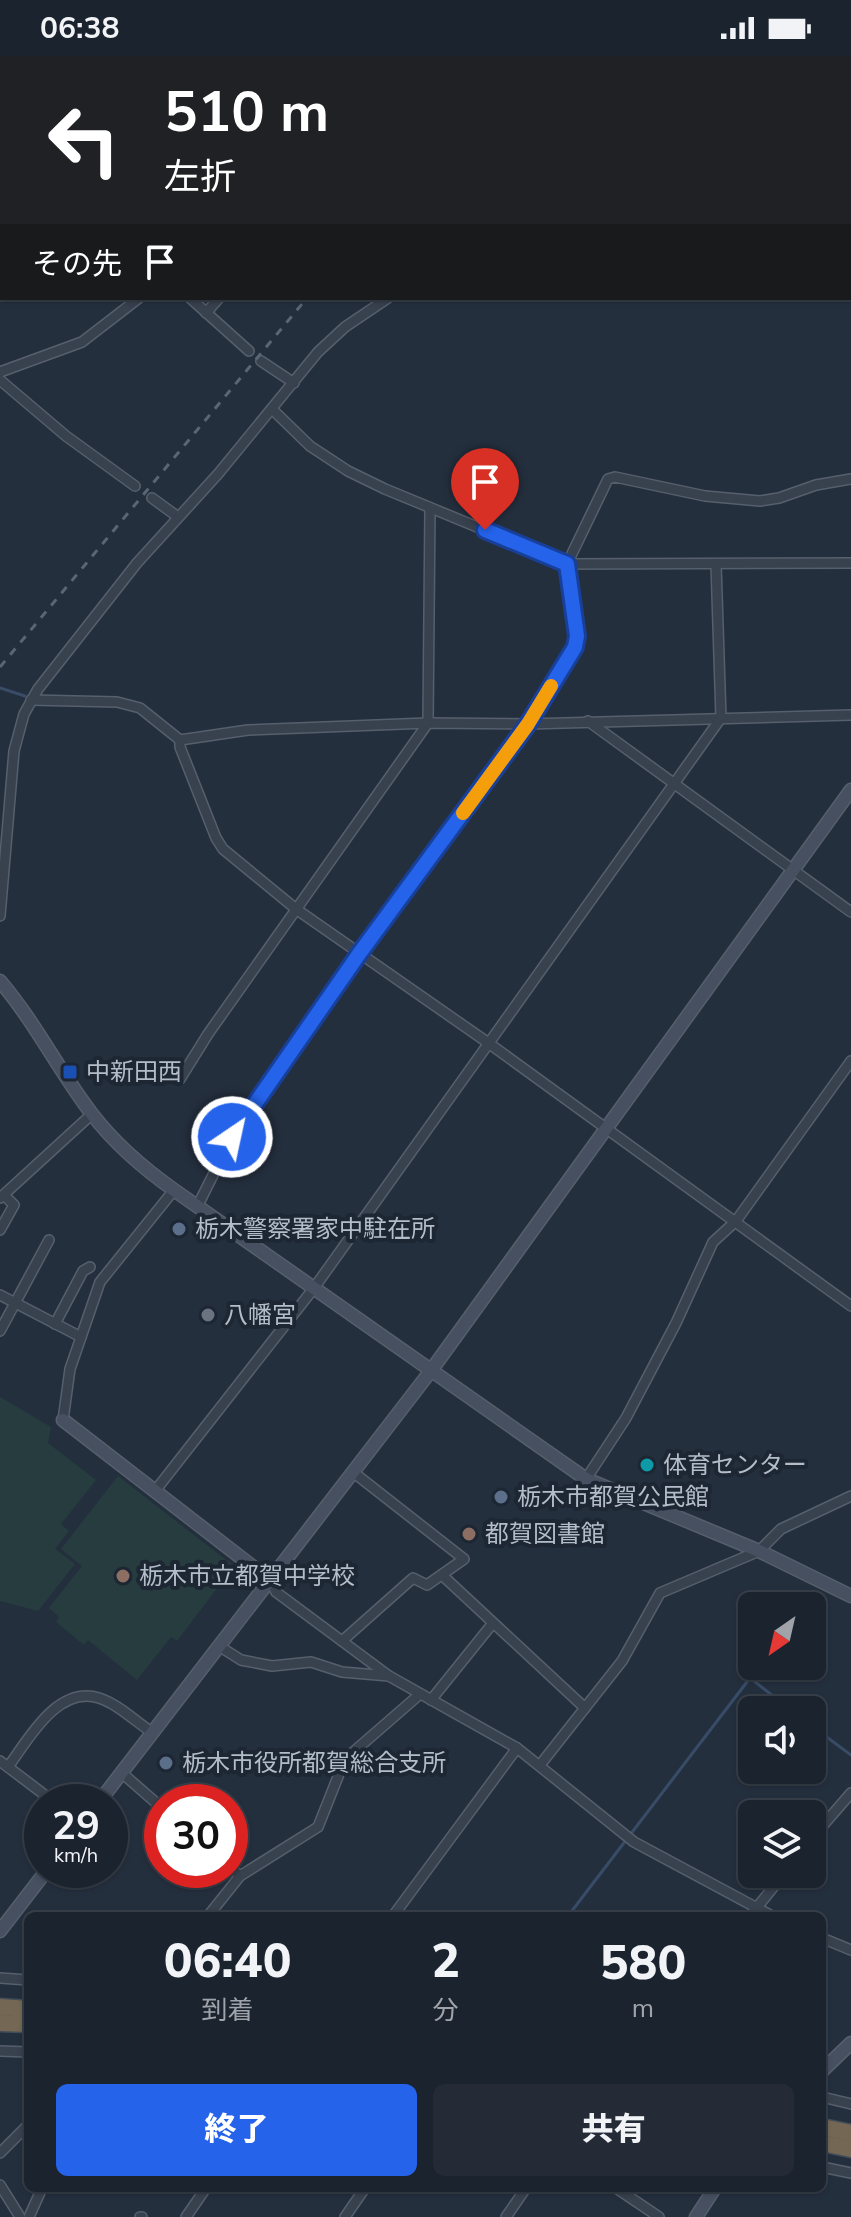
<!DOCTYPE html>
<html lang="ja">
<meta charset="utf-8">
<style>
:root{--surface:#1b232e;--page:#242b36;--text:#f1f3f6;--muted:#a0a4aa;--line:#39404a;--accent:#2563eb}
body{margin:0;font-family:"Nunito Sans","Noto Sans JP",sans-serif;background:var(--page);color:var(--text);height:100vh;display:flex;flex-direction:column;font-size:30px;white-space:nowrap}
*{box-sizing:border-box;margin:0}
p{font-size:26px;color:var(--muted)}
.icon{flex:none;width:44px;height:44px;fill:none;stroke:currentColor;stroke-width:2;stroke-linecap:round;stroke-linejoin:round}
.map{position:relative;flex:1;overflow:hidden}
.drawer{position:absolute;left:24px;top:1856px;width:802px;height:280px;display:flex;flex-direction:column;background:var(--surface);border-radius:12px;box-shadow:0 2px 6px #0004,0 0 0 2px var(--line)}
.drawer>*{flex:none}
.top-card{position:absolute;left:0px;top:0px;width:852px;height:244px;box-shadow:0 2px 6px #0004,0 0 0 2px var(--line);background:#202124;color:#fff;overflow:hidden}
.needle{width:52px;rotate:214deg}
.fabs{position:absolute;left:738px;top:1536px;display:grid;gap:16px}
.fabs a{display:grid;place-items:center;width:88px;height:88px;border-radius:12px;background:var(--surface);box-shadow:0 2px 6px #0004,0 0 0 2px var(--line);font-size:40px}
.speed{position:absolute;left:24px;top:1728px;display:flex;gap:16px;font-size:40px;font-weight:700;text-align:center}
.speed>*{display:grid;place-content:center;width:104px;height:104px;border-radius:50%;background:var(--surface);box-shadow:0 2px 6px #0004,0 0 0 2px var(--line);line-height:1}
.speed small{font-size:20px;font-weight:400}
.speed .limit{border:12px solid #d22;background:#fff;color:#111}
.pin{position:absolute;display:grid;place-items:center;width:68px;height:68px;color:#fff;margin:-82px -34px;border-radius:50% 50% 50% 0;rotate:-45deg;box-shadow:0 0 8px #0007}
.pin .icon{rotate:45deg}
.me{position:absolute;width:88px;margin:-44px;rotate:34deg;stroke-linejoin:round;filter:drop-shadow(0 0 6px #0008)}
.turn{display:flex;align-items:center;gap:28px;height:168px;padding:0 32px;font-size:36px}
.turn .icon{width:104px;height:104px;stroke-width:2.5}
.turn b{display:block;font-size:56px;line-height:68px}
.then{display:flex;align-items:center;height:76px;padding:0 32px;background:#0003;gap:16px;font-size:30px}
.eta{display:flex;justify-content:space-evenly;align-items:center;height:136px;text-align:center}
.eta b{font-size:48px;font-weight:800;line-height:56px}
.primary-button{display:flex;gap:16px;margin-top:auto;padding:16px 32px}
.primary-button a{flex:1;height:92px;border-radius:12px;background:var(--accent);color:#fff;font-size:32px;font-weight:800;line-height:92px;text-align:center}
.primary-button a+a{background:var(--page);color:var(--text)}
.status{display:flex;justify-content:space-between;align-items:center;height:56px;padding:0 40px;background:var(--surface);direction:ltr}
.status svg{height:22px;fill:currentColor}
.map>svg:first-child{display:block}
.green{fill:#263c3f}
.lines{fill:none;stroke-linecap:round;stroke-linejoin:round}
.stream{stroke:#394c67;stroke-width:3}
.street-casing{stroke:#565f6c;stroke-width:12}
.secondary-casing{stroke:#565f6c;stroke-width:15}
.primary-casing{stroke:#414a57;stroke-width:17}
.highway-casing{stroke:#434c59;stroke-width:19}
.street{stroke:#38414e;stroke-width:9}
.secondary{stroke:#465061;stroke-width:12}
.primary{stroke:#56606e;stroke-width:14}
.highway{stroke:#746855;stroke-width:16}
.rail{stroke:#5a6575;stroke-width:3;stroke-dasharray:8 8;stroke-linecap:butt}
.route-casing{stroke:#184099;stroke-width:20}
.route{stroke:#2563eb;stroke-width:14}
.slow{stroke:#f59e0b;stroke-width:14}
.transit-dot{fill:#1a4fb4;stroke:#1d2633;stroke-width:3}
.service-dot{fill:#5c6f8a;stroke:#1d2633;stroke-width:3}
.worship-dot{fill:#6b7280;stroke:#1d2633;stroke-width:3}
.culture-dot{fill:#0f9aa8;stroke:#1d2633;stroke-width:3}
.education-dot{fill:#8d6e63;stroke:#1d2633;stroke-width:3}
.labels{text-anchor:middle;stroke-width:8;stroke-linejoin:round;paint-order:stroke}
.poi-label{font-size:24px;fill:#b4bcc9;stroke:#1d2633;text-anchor:start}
</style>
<div class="status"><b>06:38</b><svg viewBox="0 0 49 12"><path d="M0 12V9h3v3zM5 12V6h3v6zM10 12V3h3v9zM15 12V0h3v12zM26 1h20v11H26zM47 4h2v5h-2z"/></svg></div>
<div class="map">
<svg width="851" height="2161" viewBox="0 0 851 2161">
<rect width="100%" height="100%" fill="#242f3e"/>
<g class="green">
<polygon points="0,1341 51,1371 48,1387 96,1424 61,1468 69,1475 55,1493 75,1508 38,1555 0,1545"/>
<polygon points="118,1420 234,1510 177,1585 171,1581 137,1624 88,1584 84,1589 56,1566 59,1561 49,1552 82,1510 61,1493"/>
</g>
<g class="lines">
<g class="stream">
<polyline points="0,632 25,640"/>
<polyline points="812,1670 851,1699"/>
<polyline points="568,1860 750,1622 791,1654"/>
</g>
<g class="street-casing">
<g id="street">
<polyline points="30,0 32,2"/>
<polyline points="149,0 151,2"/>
<polyline points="130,2 131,0"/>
<polyline points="311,2 313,0"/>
<polyline points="530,2 530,0"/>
<polyline points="0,54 2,56"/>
<polyline points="190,242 249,295"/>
<polyline points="206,257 219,242"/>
<polyline points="261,305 294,327"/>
<polyline points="0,316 82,286 139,242"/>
<polyline points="0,324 66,380 135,430"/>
<polyline points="273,354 310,390 348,415 385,433 567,508 851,507"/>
<polyline points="152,442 178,461"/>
<polyline points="31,644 117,646 140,652 180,684 180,691 216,782 223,793 296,853 487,986 851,1250"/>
<polyline points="588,665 851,856"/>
<polyline points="180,684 248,674 428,667 528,668 851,659"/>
<polyline points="0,860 14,695 24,658 38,633 137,507 218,418 318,296 345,271 388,242"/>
<polyline points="180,1023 208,978 428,667 430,452"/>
<polyline points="0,1142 92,1058"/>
<polyline points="197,1151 232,1081 281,1008 528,668 575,591 577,580 567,508 608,423 615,421 705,440 760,445 779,442 816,429 851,423"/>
<polyline points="0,1174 14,1149 4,1139"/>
<polyline points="0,1239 81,1281"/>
<polyline points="55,1268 83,1215 90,1211"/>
<polyline points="0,1275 49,1184"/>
<polyline points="63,1364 70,1313 100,1226 174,1134"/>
<polyline points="586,1423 626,1362 676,1267 713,1186 736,1165 851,1005"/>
<polyline points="155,1435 314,1232 721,662 716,508"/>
<polyline points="443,1520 585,1652"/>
<polyline points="270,1524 276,1536 389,1620 517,1692 634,1786 772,1860"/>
<polyline points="342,1585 413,1522 427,1529 464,1503 353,1416"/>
<polyline points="219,1590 241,1604 272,1610 311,1606 342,1616 389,1620"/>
<polyline points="431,1644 493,1567"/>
<polyline points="0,1705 54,1746"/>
<polyline points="540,1709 622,1605 660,1537 759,1495 781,1473 851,1440"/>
<path d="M8 1711C28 1684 57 1629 99 1642 118 1648 136 1666 153 1677"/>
<polyline points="122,1717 162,1752"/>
<polyline points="812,1782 851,1737"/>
<polyline points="230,1811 240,1820"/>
<polyline points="208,1860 240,1820 318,1771 343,1708 351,1698 420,1638"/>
<polyline points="393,1860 517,1692"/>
<polyline points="750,1860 784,1818"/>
<polyline points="822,1882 851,1894"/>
<polyline points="0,1922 28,1924"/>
<polyline points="0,1995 28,1996"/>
<polyline points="822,2041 851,2048"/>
<polyline points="0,2097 28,2069"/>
<polyline points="822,2111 851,2117"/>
<polyline points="0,2129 20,2161"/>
<polyline points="616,2132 659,2161"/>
<polyline points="29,2161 42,2132"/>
<polyline points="140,2161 142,2161"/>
<polyline points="186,2161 206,2132"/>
<polyline points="345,2161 365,2132"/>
<polyline points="506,2161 526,2132"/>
</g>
</g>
<g class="secondary-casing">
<g id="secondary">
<path d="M0 925C35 966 59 1015 92 1058 115 1088 143 1112 174 1134L586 1423 759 1495 851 1540"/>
<polyline points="63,1364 270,1524"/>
<polyline points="99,1746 430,1316 851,734"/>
<polyline points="0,1875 47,1814"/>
<polyline points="822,2015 851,1987"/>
<polyline points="696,2161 715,2132"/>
</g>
</g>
<g class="primary-casing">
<g id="primary">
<polyline points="15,2 17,0"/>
<polyline points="0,21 2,19"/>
</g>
</g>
<g class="highway-casing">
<g id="highway">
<polyline points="0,1951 28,1953"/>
<polyline points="0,1967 28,1968"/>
<polyline points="822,2071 851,2077"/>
<polyline points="822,2087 851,2093"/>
</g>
</g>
<use href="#street" class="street"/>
<use href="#secondary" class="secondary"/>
<use href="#primary" class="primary"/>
<use href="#highway" class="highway"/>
<g class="rail">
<polyline points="505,2 506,0"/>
<polyline points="0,611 307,242"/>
</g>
</g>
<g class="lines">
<g class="route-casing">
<polyline id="route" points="232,1081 359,898 528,668 575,591 577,580 567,508 485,474"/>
</g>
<use href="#route" class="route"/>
<polyline class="slow" points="463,757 528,668 551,630"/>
</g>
<rect class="transit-dot" x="62" y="1008" width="16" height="16" rx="4"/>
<g class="service-dot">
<circle cx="179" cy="1173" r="8"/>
<circle cx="501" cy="1441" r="8"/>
<circle cx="166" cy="1707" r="8"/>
</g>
<circle class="worship-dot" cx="208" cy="1259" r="8"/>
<circle class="culture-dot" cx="647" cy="1409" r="8"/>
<g class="education-dot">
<circle cx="469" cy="1478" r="8"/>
<circle cx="123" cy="1520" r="8"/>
</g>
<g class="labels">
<g class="poi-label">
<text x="86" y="1024">中新田西</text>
<text x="195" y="1181">栃木警察署家中駐在所</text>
<text x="224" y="1267">八幡宮</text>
<text x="663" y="1417">体育センター</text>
<text x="517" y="1449">栃木市都賀公民館</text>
<text x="485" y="1486">都賀図書館</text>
<text x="139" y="1528">栃木市立都賀中学校</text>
<text x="182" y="1715">栃木市役所都賀総合支所</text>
</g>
</g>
</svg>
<div class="fabs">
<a><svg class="needle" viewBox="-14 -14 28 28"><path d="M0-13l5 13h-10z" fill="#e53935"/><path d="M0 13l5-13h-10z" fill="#a0a4aa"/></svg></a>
<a><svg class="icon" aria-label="sound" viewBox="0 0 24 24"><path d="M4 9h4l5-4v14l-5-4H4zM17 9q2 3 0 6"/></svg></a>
<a><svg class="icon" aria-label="layers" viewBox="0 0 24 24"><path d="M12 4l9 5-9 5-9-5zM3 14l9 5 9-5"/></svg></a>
</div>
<div class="speed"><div>29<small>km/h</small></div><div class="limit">30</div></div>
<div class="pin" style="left:485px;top:474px;background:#d93025"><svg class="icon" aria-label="arrive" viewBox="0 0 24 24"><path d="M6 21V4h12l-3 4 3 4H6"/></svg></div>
<svg class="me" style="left:232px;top:1081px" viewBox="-20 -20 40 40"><circle r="17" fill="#2563eb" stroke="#fff" stroke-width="3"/><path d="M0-11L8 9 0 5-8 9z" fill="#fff"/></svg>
<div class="top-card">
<div class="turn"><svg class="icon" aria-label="left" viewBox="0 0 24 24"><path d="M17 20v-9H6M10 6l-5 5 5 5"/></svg><div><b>510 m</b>左折</div></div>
<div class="then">その先<svg class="icon" aria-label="arrive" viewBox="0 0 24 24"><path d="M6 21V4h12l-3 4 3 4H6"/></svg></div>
</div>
<section class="drawer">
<div class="eta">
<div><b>06:40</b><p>到着</p></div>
<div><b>2</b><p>分</p></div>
<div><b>580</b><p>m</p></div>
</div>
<div class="primary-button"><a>終了</a><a>共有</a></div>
</section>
</div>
